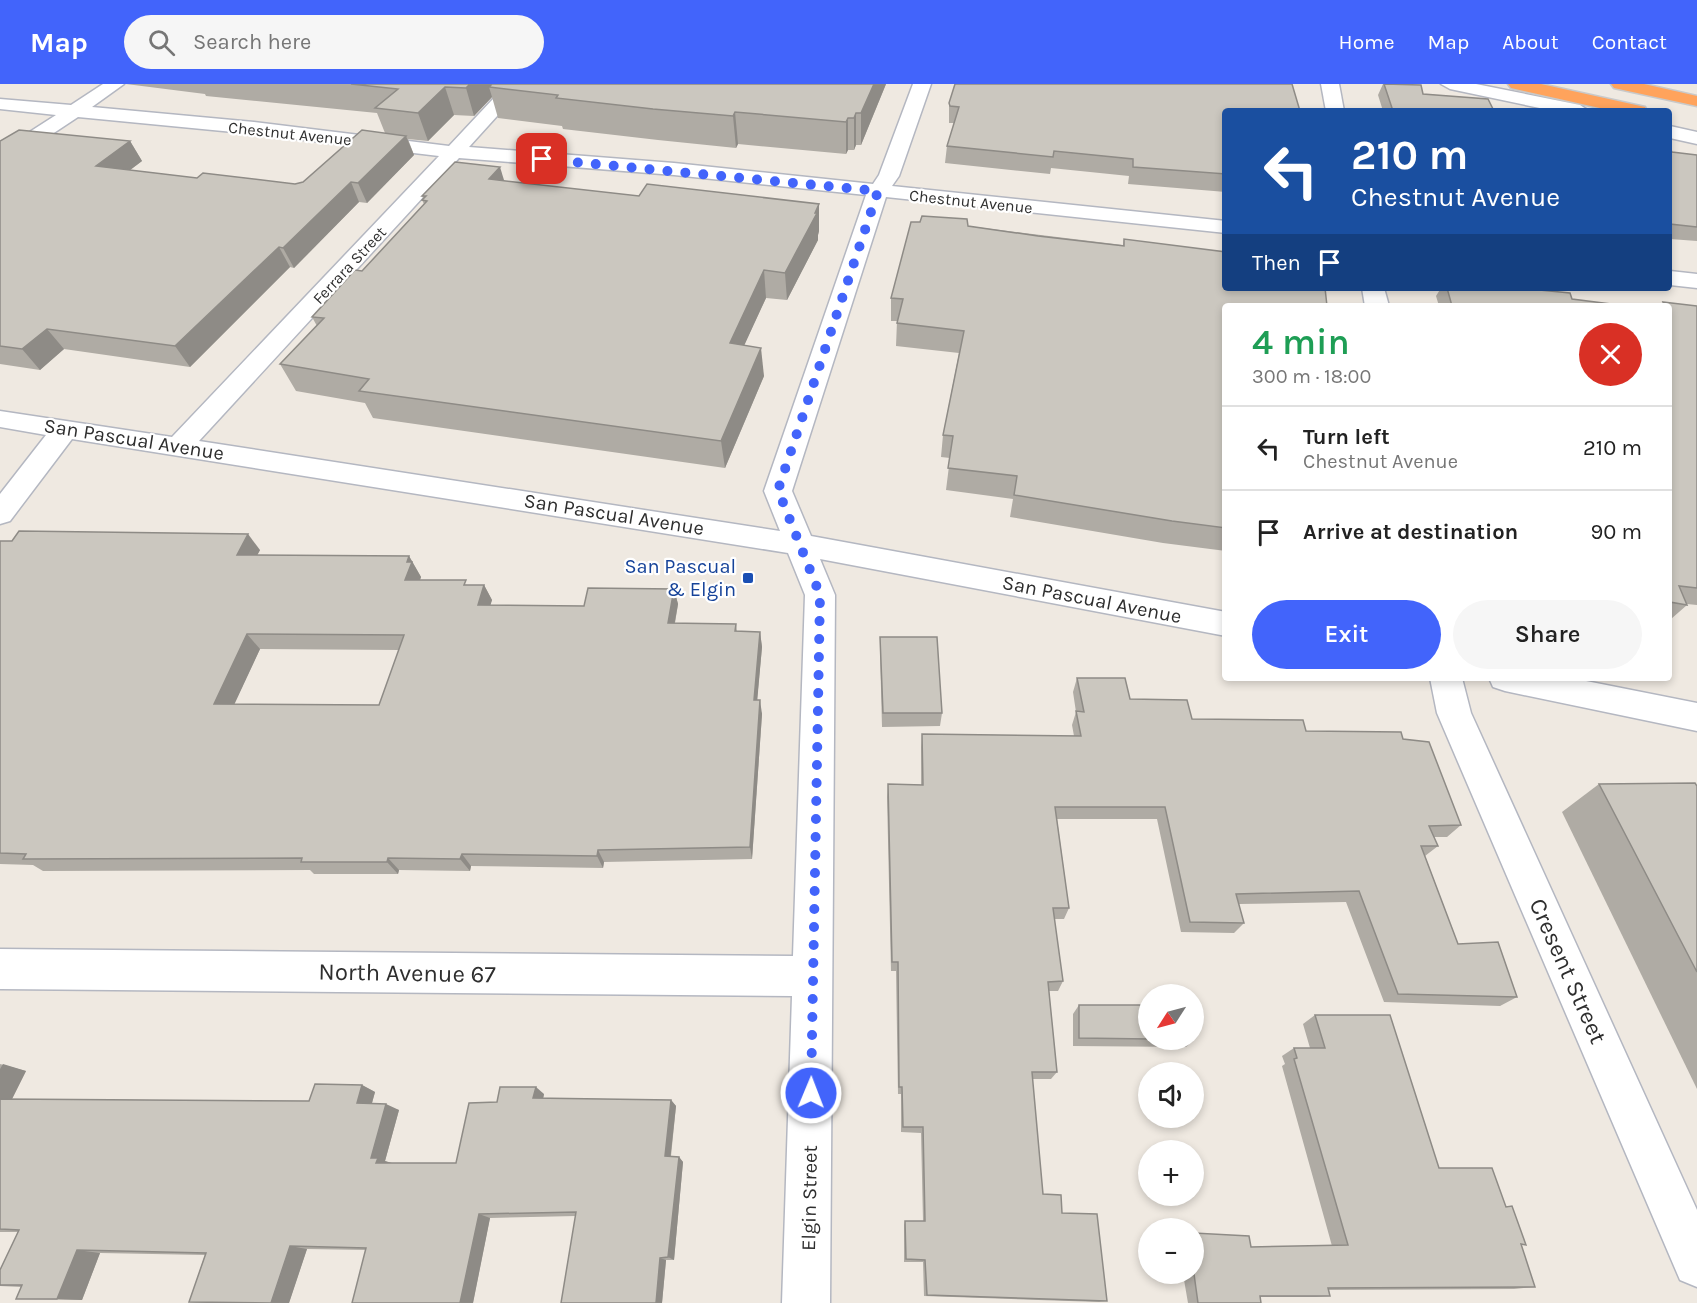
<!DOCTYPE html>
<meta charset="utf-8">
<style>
:root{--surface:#fff;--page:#f6f6f6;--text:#222;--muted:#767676;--line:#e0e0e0;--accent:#4264fb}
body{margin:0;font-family:Karla,sans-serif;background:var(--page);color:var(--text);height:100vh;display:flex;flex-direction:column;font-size:22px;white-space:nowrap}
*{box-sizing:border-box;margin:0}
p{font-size:20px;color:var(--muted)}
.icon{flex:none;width:33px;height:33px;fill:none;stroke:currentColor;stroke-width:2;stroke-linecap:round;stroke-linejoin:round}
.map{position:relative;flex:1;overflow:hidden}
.details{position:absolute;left:1222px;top:219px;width:450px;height:378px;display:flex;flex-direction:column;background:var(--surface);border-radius:6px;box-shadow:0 3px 9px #0003}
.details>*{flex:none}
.banner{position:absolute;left:1222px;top:24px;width:450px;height:183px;border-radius:6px;box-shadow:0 3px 9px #0003;background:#1a4fa0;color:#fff;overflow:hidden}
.needle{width:39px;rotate:234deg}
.controls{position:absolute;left:1138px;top:900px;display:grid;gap:12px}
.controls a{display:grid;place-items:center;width:66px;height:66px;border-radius:50%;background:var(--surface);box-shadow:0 3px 9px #0003;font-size:30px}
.pin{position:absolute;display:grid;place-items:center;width:51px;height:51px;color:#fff;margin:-26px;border-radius:12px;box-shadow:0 3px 9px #0006}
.me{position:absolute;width:66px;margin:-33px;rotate:1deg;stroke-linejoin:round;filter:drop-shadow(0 0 4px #0008)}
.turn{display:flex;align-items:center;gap:21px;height:126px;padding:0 30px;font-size:27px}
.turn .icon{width:78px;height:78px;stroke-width:2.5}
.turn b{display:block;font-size:42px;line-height:51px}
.then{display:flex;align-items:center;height:57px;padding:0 30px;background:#0003;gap:12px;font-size:22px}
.round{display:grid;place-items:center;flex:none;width:63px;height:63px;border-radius:32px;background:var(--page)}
.head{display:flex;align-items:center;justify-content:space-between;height:102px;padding:0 30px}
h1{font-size:36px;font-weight:600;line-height:45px;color:#1e9e55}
.button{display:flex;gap:12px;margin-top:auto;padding:12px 30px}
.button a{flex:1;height:69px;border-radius:36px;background:var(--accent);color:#fff;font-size:24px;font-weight:600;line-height:69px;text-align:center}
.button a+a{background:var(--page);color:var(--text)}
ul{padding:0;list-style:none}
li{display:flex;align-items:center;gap:18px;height:84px;padding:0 30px;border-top:2px solid var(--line)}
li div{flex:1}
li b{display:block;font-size:22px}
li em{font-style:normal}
header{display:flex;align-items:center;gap:36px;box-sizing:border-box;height:84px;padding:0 30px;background:var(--accent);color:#fff}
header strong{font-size:28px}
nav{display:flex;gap:33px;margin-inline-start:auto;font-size:21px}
.search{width:420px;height:54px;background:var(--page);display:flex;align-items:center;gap:15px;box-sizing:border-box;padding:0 21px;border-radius:33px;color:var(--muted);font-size:22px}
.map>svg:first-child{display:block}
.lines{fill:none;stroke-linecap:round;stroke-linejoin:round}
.minor-casing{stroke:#b4b7c1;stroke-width:3}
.highway-casing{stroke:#c9c9c9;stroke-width:3}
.minor{fill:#fff;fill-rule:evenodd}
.highway{fill:#ffa35c;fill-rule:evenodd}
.wall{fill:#afaba4;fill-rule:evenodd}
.shaded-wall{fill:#8e8b86}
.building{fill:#cbc7bf;stroke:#8e8b86;stroke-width:1.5;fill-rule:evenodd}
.route{stroke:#4264fb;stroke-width:10;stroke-dasharray:0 18}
.transit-dot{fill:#1a4fb4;stroke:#fff;stroke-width:2}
.labels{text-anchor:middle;stroke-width:4.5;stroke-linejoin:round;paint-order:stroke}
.far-street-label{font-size:16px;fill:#2e2e2e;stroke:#fff}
.street-label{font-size:20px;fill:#2e2e2e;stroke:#fff}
.transit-label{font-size:20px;fill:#164399;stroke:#fff;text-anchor:end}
.near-street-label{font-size:24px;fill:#2e2e2e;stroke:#fff}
</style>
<header>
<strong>Map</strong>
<div class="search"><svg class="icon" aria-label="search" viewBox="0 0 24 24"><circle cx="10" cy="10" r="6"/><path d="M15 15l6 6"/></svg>Search here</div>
<nav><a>Home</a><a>Map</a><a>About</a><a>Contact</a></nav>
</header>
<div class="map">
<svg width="1697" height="1219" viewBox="0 0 1697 1219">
<rect width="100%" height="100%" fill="#efe9e1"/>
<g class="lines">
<g class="minor-casing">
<g id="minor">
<path d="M103 0H124L92 23 254 38 449 62 507 0H526L469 63 674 79 873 100 879 91 913 0H931L899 92 892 102 1226 137V149L886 113 792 407 811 452 1226 528V552L820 475 835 511 830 1219H782L792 912 0 905V865L793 872 805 511 788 469 72 355 10 437 0 440V410L46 351 0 343V327L172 353 439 72 254 50 78 33 7 80 0 82V67L56 31 0 25V15L71 21ZM459 74 674 91 866 111 764 407 780 447 199 357Z"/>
<polygon points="1321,0 1339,0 1344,27 1326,27"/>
<polygon points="1441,0 1476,0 1580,21 1589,27 1554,27 1450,5"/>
<polygon points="1670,42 1697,48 1697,60 1670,54"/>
<polygon points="1670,187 1697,190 1697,204 1670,201"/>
<polygon points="1362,204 1384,204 1389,222 1365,222"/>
<polygon points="1430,594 1462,594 1471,629 1697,1126 1697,1203 1680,1196 1437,629"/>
<polygon points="1489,594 1571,594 1697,619 1697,647 1505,607 1493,603"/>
</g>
</g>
<g class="highway-casing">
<g id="highway">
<polygon points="1508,0 1541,0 1645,23 1647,27 1613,27 1511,4"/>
<polygon points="1611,0 1644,0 1697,12 1697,22 1614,4"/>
</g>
</g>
<use href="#minor" class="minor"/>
<use href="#highway" class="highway"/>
</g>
<g class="wall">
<polygon points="126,0 886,0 861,61 856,61 854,66 848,66 846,70 738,60 736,64 658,56 563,45 562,42 498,34 492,13 474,32 454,31 428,57 408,55 414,71 367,119 359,118 294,184 290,183 190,283 64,265 40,286 0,280 0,57 130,57 142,77 130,86 197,94 295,100 303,98 385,49 377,29 206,12 205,10"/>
<polygon points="1383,0 1406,0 1423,10 1494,27 1383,27 1378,11"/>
<polygon points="949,19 1226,27 1226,108 1128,100 1129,92 1051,84 1050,90 945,79 947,62 954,39 949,39"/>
<polygon points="1670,64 1672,68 1697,71 1697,157 1670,155"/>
<polygon points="504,97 639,112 819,120 819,147 818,151 818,156 787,216 766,214 744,261 764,292 725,384 373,334 365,319 296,307 280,280 317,242 312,233 362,187 424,120 422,116 423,114 422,112"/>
<polygon points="968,142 1123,161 1124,155 1226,222 1226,467 1163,459 1010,433 1013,415 946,406 950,374 941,373 943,351 959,269 896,262 897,237 891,237 891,214"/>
<polygon points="1441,204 1518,204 1572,215 1627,222 1439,222 1436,212"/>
<polygon points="1663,218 1697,222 1697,521 1687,520 1687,521 1671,535 1670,535 1670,222 1660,222"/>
<path d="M0 457 260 466 257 471 409 472 421 493 420 496 468 501H484L492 516 490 521 584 522 674 505 678 520 675 539 736 540 737 547 760 548 762 563 757 616 762 630 752 775 604 778 603 784 471 782 470 787 399 786 398 790H314L310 786 43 787 33 781 0 780ZM260 565 399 566 379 621 234 620Z"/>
<polygon points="880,553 942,629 940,642 882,643 880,567"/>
<polygon points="1077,594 1130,615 1192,635 1306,647 1403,655 1461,741 1447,753 1434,753 1438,762 1425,772 1458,860 1517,913 1500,922 1384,918 1346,818 1239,820 1244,839 1234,849 1181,848 1157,735 1057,735 1069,824 1064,835 1054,835 1063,897 1058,907 1049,907 1057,988 1051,995 1032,995 1043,1110 1062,1129 1107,1217 1099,1218 924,1212 923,1178 904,1178 904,1141 905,1137 923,1137 921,1049 901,1048 901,1010 898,1010 896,887 891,887 887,713 888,700 921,701 921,663 922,650 1074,652 1072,641 1076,628 1073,608"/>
<polygon points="1599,700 1697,702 1697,1005 1562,728"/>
<polygon points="1079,921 1149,921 1149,956 1195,955 1186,963 1073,962 1073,930"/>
<polygon points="1315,931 1439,1084 1506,1123 1526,1161 1521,1161 1535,1203 1514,1205 1329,1206 1330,1212 1316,1213 1260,1213 1261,1219 1188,1219 1183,1190 1194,1190 1251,1163 1332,1162 1282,982 1285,980 1282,972 1294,964 1310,964 1303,940"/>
<polygon points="0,980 26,987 12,1015 309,1017 362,1001 375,1008 372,1019 399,1026 385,1077 390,1079 456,1079 497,1018 544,1010 543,1014 671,1016 676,1022 671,1072 679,1073 683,1078 674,1176 666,1176 662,1219 561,1219 576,1132 490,1134 473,1219 352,1219 366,1166 307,1165 289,1219 209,1219 189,1218 205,1171 100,1169 82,1216 16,1215 21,1203 0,1202 0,1186 18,1148 0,1148"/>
</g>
<g class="shaded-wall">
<polygon points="470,0 504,0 489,3 492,13 474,32 466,4"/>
<polygon points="874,0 886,0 861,61 861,29"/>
<polygon points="445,3 454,31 428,57 418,29"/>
<polygon points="735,28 738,60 736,64 733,32"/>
<polygon points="856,29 856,61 854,66 854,34"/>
<polygon points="848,34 848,66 846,70 846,38"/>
<polygon points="406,52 414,71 367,119 358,99"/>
<polygon points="130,57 142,77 109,102 96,82"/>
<polygon points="500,83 508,109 489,95"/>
<polygon points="351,98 359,118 294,184 283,164"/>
<polygon points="819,120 819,147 818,151 818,156 787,216 785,189"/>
<polygon points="279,163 290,183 190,283 175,262"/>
<polygon points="764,186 766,214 733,286 730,259"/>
<polygon points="47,245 64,265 40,286 22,265"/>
<polygon points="761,264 764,292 725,384 721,357"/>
<polygon points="248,450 260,466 249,487 237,471"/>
<polygon points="409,472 421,493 414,511 405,496 407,478"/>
<polygon points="484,501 492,516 486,536 478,521"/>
<polygon points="674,505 678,520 672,554 668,539"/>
<polygon points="760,548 762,563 756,630 754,616"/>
<polygon points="247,550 260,565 228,634 214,620"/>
<polygon points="760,616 762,630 752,775 750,763"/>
<polygon points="598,766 604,778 603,784 597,772"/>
<polygon points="462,770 471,782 470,787 460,775"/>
<polygon points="388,774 399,786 398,790 387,778"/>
<polygon points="3,980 26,987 9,1021 0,1019 0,985"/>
<polygon points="362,1001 375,1008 370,1026 357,1019"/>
<polygon points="536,1003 544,1010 542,1021 533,1014"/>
<polygon points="671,1016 676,1022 670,1077 665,1072"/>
<polygon points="386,1020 399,1026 385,1077 392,1079 376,1079 371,1074"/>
<polygon points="679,1073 683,1078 674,1176 668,1173"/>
<polygon points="479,1130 490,1134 473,1219 460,1219"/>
<polygon points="290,1162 307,1165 289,1219 271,1219"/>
<polygon points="77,1166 100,1169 82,1216 57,1215"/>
<polygon points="660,1174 666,1176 662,1219 656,1219"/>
</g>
<g class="building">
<polygon points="351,0 470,0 466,4 445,3 418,29 375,24 398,5"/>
<polygon points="492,0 874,0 861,29 856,29 854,34 848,34 846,38 735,28 733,32 653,25 556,14 558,11 489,3"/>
<polygon points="955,0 1292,0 1300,27 1226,27 1226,90 1133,83 1133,75 1054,67 1053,73 947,62 959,23 950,22 949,19"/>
<polygon points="1384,0 1421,1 1423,10 1488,15 1494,27 1393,27"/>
<polygon points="19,46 130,57 96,82 197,94 203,89 295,100 303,98 362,46 406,52 358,99 351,98 283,164 279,163 175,262 47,245 22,265 0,262 0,57"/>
<polygon points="1670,64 1672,68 1697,71 1697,143 1670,140"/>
<polygon points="455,78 500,83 489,95 639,112 647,100 819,120 815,129 817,129 785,189 764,186 730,259 761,264 721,357 359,307 369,295 280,280 324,234 312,233 355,186 362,187 427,117 422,116 426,112 422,112"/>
<polygon points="922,132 967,135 968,142 1038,152 1124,162 1124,155 1226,168 1226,204 1325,204 1327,222 1226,222 1226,444 1172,437 1014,411 1017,392 948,384 953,352 943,351 964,247 897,239 903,215 891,214 911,138 920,138"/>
<polygon points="1447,204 1518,204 1570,209 1572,215 1627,222 1452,222"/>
<polygon points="1663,218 1697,222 1697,504 1679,502 1687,521 1670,518 1670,222 1665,222"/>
<path d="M19 447 248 450 237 471 409 472 407 478H412L405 496H466L464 501H484L478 521 584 522 588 504 674 505 668 539 736 540 735 547 760 548 754 616H760L750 763 598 766 597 772 462 770 460 775 388 774 387 778H301L302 774 23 775 26 770 0 769V457H12ZM247 550 404 551 379 621 214 620Z"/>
<polygon points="880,553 937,553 942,629 883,629"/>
<polygon points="1077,594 1125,594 1130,615 1187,616 1192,635 1303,636 1306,647 1401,648 1403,655 1429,658 1461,741 1429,742 1438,762 1421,762 1458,860 1498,858 1517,913 1398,910 1359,807 1236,810 1244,839 1190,838 1165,723 1055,723 1069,824 1053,824 1063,897 1048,898 1057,988 1032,988 1043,1110 1061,1111 1062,1129 1097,1130 1107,1217 927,1211 925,1176 906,1175 905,1137 925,1137 923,1043 903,1043 902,1003 899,1003 898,878 892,878 888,700 923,701 922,650 1081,652 1076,627 1084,628"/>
<polygon points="1695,699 1697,702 1697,888 1599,700"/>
<polygon points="1079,921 1149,921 1149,955 1079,954"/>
<polygon points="1315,931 1390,931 1439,1084 1492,1084 1506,1123 1512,1122 1526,1161 1521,1160 1535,1203 1328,1204 1330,1212 1260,1212 1261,1219 1198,1219 1194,1190 1194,1149 1249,1152 1251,1163 1348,1161 1294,975 1297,974 1294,964 1325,964"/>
<polygon points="315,1000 362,1001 357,1019 386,1020 371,1074 378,1074 376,1079 456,1079 469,1019 497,1018 500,1003 536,1003 533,1014 671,1016 665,1072 679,1073 668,1173 660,1174 656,1219 561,1219 576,1128 479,1130 460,1219 352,1219 366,1164 290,1162 271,1219 189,1218 206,1169 77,1166 57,1215 16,1215 22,1201 0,1201 0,1186 19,1146 0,1145 0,1015 309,1017"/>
</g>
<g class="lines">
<polyline class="route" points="542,75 878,107 778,406 820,511 811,1009"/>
</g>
<rect class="transit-dot" x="742" y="488" width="12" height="12" rx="3"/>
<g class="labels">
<g class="far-street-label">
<text transform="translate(290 49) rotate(6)" y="6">Chestnut Avenue</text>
<text transform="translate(971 117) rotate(6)" y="6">Chestnut Avenue</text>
<text transform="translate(349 181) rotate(-47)" y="6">Ferrara Street</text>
</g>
<g class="street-label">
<text transform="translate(134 355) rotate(9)" y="7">San Pascual Avenue</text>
<text transform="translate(614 430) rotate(9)" y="7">San Pascual Avenue</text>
<text transform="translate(1092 515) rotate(11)" y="7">San Pascual Avenue</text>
<text transform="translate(809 1114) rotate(-89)" y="7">Elgin Street</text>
</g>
<g class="transit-label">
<text x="736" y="489">San Pascual<tspan x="736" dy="23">&amp; Elgin</tspan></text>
</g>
<g class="near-street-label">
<text transform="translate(1568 887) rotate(66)" y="8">Cresent Street</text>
<text transform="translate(407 889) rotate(1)" y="8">North Avenue 67</text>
</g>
</g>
</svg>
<div class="controls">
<a><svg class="needle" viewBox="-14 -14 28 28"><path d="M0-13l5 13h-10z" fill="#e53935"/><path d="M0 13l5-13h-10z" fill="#767676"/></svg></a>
<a><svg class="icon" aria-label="sound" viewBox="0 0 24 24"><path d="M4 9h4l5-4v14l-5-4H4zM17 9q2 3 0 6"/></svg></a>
<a>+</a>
<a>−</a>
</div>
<div class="pin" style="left:542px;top:75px;background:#d93025"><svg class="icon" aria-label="arrive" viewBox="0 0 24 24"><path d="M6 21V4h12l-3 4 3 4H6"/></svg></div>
<svg class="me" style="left:811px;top:1009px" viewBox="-20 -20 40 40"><circle r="17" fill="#4264fb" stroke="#fff" stroke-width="3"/><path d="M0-11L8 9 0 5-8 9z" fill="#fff"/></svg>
<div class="banner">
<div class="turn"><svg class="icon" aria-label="left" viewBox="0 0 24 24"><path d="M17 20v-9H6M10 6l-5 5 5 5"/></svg><div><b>210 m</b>Chestnut Avenue</div></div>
<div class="then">Then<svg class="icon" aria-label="arrive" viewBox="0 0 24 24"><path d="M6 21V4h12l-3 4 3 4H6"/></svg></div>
</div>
<section class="details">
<div class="head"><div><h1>4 min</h1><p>300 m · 18:00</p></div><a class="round" style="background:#d93025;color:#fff"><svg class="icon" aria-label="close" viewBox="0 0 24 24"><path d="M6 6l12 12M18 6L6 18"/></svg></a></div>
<ul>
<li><svg class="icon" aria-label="left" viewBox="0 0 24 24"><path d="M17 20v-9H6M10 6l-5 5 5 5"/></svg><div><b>Turn left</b><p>Chestnut Avenue</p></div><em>210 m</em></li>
<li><svg class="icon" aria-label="arrive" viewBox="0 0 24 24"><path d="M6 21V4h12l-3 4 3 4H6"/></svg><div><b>Arrive at destination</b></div><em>90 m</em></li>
</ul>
<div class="button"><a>Exit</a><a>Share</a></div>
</section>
</div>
